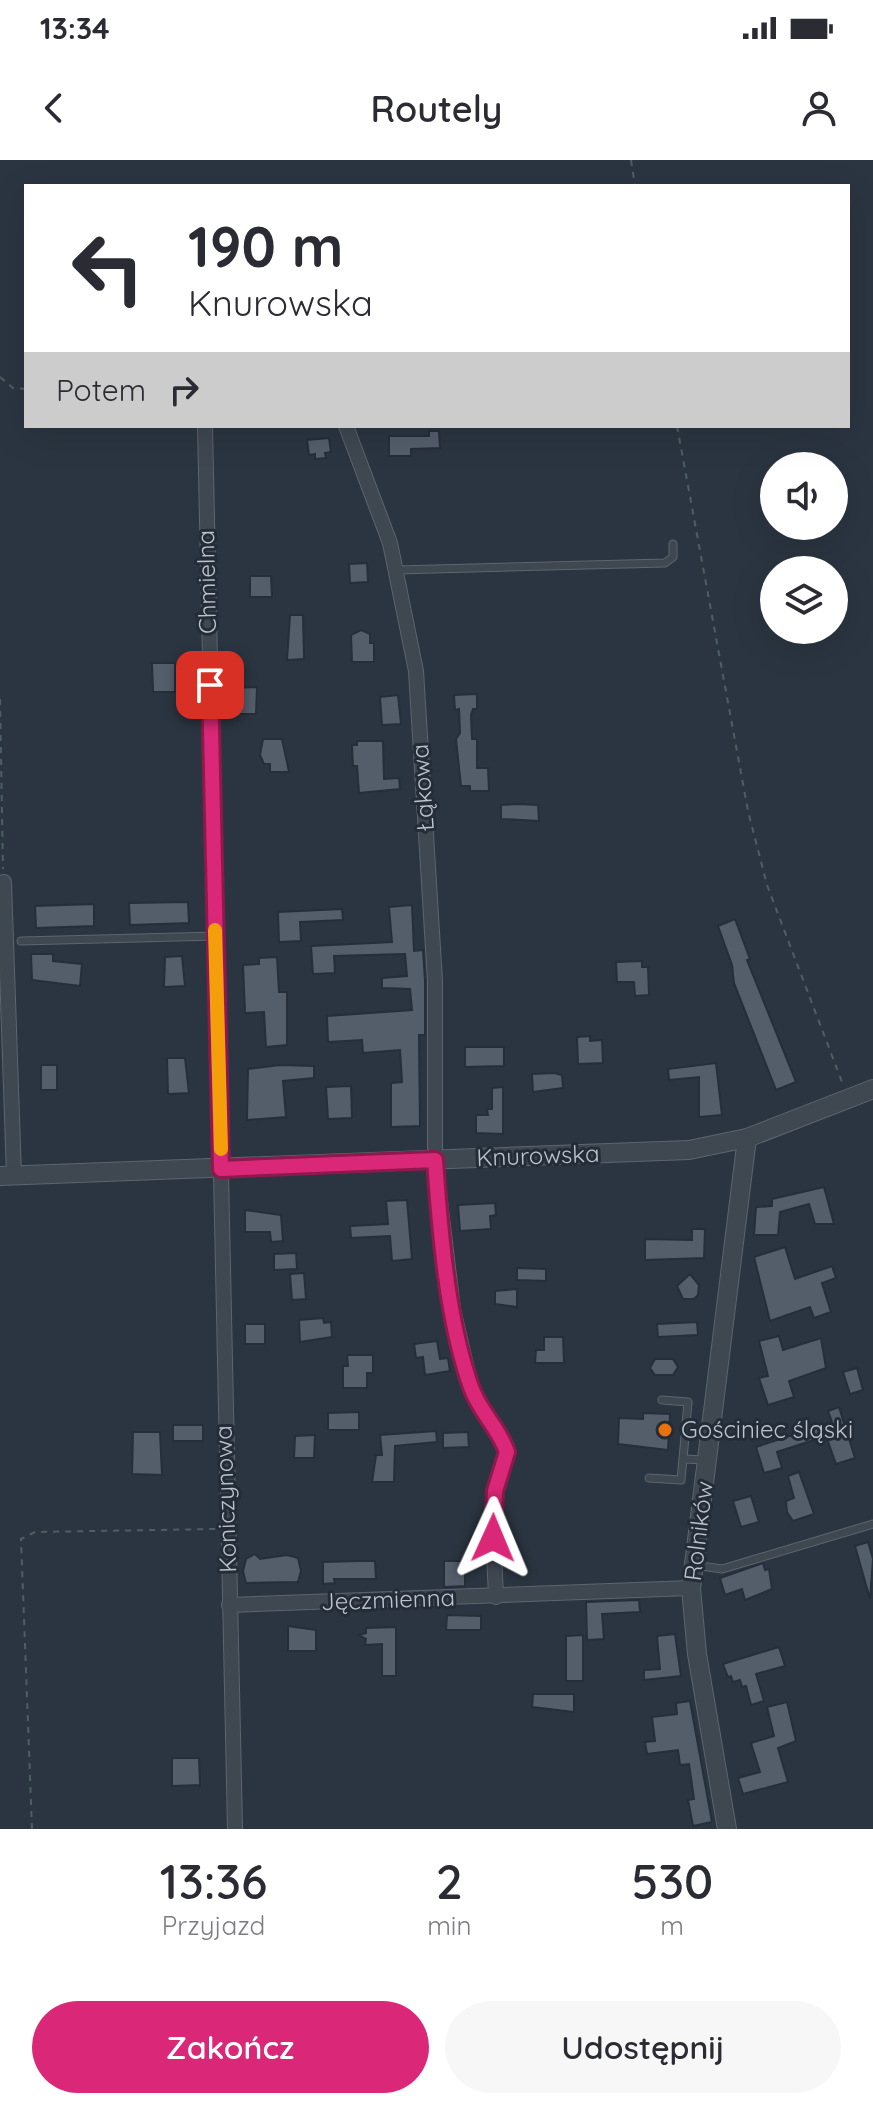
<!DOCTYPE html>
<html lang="pl">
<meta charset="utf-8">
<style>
:root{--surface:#fff;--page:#f7f7f7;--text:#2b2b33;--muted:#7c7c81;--accent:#db2777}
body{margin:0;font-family:Quicksand,sans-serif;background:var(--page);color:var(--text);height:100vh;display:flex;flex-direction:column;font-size:30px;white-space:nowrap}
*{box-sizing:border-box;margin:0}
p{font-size:26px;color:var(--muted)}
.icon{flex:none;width:44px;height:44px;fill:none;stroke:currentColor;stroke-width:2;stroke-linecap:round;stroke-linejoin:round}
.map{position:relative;height:1669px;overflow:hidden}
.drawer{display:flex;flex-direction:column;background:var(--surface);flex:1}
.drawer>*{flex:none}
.banner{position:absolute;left:24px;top:24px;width:826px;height:244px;border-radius:0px;box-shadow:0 8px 32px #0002;background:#fff;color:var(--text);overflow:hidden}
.fabs{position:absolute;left:760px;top:292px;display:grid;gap:16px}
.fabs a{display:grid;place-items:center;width:88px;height:88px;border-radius:50%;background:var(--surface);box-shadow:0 8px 32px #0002;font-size:40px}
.pin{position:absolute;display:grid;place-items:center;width:68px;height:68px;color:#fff;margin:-34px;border-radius:16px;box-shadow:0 4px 12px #0006}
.me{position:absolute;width:88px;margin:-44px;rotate:1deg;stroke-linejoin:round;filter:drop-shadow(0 0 6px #0008)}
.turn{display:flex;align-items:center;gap:28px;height:168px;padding:0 32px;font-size:36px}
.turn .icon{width:104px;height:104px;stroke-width:2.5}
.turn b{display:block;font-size:56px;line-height:68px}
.then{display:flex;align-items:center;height:76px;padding:0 32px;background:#0003;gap:16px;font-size:30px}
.eta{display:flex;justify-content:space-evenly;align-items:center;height:136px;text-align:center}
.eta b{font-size:48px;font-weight:600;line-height:56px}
.action{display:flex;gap:16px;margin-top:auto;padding:16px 32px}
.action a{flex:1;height:92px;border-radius:48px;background:var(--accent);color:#fff;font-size:32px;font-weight:600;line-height:92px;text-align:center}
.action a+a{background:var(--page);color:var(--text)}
.status{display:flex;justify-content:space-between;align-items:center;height:56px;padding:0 40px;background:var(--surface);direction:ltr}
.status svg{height:22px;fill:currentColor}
header{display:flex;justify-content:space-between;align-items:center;height:104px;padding:0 32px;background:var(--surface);font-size:36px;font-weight:600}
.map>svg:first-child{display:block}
.building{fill:#545e6b;stroke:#252e39;stroke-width:2}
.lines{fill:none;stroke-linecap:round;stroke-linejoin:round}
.service-casing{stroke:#5d656e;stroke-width:9}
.minor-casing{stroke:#5d656e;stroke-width:16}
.tertiary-casing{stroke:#5d656e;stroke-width:20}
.path{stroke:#4d5f61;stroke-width:2;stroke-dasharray:6 6;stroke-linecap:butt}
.service{stroke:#3f4751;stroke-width:7}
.minor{stroke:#3f4751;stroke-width:14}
.tertiary{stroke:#3f4751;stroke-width:18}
.route-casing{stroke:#8e194d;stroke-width:20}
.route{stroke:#db2777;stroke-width:14}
.slow{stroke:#f59e0b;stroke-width:14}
.food-dot{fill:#e8710a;stroke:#232c37;stroke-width:3}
.labels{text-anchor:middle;stroke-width:6;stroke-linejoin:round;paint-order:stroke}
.street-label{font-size:24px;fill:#bcc2cb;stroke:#232c37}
.poi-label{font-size:24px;fill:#bcc2cb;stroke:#232c37;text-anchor:start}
</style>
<div class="status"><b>13:34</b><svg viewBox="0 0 49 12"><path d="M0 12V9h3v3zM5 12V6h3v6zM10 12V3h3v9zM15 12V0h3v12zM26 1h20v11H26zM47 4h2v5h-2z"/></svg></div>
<header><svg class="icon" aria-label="back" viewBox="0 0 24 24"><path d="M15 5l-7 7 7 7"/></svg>Routely<svg class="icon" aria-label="person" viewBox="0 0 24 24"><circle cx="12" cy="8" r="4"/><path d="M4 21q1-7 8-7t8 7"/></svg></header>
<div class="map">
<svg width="873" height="1669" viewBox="0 0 873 1669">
<rect width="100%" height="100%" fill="#2b3541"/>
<g class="building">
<polygon points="429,271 439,271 440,288 411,289 411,296 389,296 389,276 429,276"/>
<polygon points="329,278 331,292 325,293 326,298 315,299 315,294 309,295 307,280"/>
<polygon points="367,403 368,422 350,423 349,404"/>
<polygon points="250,416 271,416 272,437 250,437"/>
<polygon points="290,455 303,455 304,499 287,500"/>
<polygon points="361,470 370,474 370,483 374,483 374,502 352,502 351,475"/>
<polygon points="152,503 175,503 175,532 153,532"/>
<polygon points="257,527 256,554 238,554 233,528"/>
<polygon points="477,534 477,549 473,549 471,555 472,579 477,579 477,608 488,608 489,631 470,631 470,626 461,626 456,579 460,573 459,549 455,550 454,535"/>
<polygon points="398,535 401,564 382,565 380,537"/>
<polygon points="263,579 282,579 289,612 270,612 270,604 264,604 260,595"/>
<polygon points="357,581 383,581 384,619 399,618 400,629 359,633 357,606 353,606 352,585 357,585"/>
<polygon points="519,644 538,645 539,661 501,659 501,645"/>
<polygon points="188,742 189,763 130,765 129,743"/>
<polygon points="94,744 94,766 36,768 35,746"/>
<polygon points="412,745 414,791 423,790 425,821 425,875 419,875 420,966 391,967 391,923 402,922 400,890 363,893 362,880 328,882 327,856 412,850 410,829 382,828 382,818 407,816 405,794 334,796 335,813 313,814 311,786 392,782 389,747"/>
<polygon points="342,749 343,760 300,762 301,781 279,782 278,752"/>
<polygon points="735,759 750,799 747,800 796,922 776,930 734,823 732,805 718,766"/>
<polygon points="31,794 53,794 53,801 82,804 80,826 32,820"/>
<polygon points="182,796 185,826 164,827 165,797"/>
<polygon points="277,797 279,832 287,832 287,885 266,887 264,852 245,853 243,805 259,804 259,798"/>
<polygon points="642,801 642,807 648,807 649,835 635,836 634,822 617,822 616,802"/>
<polygon points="590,876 590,881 602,880 603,903 578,904 577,877"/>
<polygon points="465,887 504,887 504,906 465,907"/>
<polygon points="167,898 185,898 189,933 168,934"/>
<polygon points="716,903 722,955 699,957 699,917 669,920 668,909"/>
<rect x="41" y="905" width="16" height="25"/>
<polygon points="280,905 314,906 314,918 283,921 286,957 247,960 248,909"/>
<polygon points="554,913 562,915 563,928 533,932 532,914"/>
<polygon points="351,926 352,958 328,959 326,927"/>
<polygon points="503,927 503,974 476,973 476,955 488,955 487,949 492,949 492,928"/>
<polygon points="824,1027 834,1064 815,1064 809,1044 780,1052 778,1075 754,1075 756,1047 772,1046 772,1039"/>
<polygon points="407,1040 412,1099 392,1101 390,1076 351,1078 350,1066 388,1064 386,1041"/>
<polygon points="495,1043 496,1055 490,1056 491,1069 460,1071 458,1045"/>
<polygon points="245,1050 281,1055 283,1081 271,1082 270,1072 245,1072"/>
<polygon points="692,1069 705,1069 704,1098 645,1100 645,1079 692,1080"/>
<polygon points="785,1087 795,1119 832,1106 836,1118 822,1123 831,1152 814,1158 810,1147 770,1161 754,1097"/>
<polygon points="296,1093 297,1109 274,1110 274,1094"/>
<polygon points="517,1108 546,1109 546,1121 517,1120"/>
<polygon points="304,1113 306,1139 292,1140 290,1114"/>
<polygon points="690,1114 699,1125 698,1135 694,1139 683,1139 677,1126"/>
<polygon points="517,1129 517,1147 495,1144 495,1131"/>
<polygon points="323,1158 324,1163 331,1162 332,1177 300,1182 299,1160"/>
<polygon points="697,1162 698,1175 658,1177 657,1164"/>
<rect x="245" y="1164" width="20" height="20"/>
<polygon points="779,1176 783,1190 821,1178 826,1208 789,1221 794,1237 768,1245 759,1218 768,1216 759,1181"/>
<polygon points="544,1177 563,1177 564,1203 535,1203 536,1190 544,1190"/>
<polygon points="437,1181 440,1199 448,1198 450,1211 425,1215 423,1197 416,1198 414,1184"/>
<polygon points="347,1195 373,1195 373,1213 367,1213 367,1228 343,1228 343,1206 348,1206"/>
<polygon points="655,1199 673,1199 678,1207 673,1215 655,1215 650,1208"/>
<polygon points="857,1208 863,1230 850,1234 843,1212"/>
<polygon points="839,1247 855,1298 836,1304 826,1276 777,1292 782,1308 764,1313 756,1287 832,1262 828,1251"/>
<polygon points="359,1252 359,1270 328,1270 328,1253"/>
<polygon points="643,1253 670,1254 668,1290 618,1284 619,1258 643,1259"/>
<rect x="173" y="1265" width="30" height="16"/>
<polygon points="436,1271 437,1282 395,1286 394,1322 372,1322 376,1295 382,1295 380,1275"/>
<polygon points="133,1272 160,1272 162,1315 132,1314"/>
<polygon points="468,1272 469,1287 443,1288 443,1273"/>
<polygon points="315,1275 314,1298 294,1298 295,1276"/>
<polygon points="799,1312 814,1354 793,1361 787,1352 786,1341 794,1338 788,1316"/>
<polygon points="751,1336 759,1362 741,1367 733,1341"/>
<polygon points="868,1382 873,1399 870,1439 855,1386"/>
<polygon points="255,1394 260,1399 287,1395 298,1398 301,1411 298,1422 246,1423 243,1411 246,1399"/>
<polygon points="359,1401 375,1401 376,1419 334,1419 335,1423 323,1424 323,1402"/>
<polygon points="444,1401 465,1401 465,1426 444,1427"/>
<polygon points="763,1403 765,1410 769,1409 772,1429 745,1440 742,1429 725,1435 720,1418"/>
<polygon points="639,1440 640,1452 602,1454 604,1479 587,1480 586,1442"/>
<polygon points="447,1455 481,1456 481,1470 446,1470"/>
<polygon points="288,1466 316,1470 316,1491 288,1491"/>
<polygon points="396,1467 396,1516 382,1516 382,1484 365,1485 366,1479 359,1475 366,1473 366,1468"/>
<polygon points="675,1474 681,1516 644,1520 644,1510 660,1509 657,1476"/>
<polygon points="583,1475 583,1521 566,1521 566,1476"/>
<polygon points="779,1487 785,1506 756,1514 764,1541 751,1545 746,1526 742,1527 740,1520 733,1522 731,1516 728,1517 723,1504"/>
<polygon points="533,1534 574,1534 574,1552 532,1547"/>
<polygon points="690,1541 712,1662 693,1666 688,1640 694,1639 689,1604 680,1605 678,1590 647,1594 645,1582 655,1581 652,1557 677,1554 676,1543"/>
<polygon points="787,1542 796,1581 778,1588 788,1622 743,1634 738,1618 760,1612 751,1583 774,1576 767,1547"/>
<polygon points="172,1598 199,1598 200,1625 172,1626"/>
</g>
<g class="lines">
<g class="service-casing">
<g id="service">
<polyline points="397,410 665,403 673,397 673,384"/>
<polyline points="21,781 216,776"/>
<polyline points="662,1240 688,1242 683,1299 705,1300"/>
<polyline points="649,1318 681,1320 683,1299"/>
<polyline points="694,1405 722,1409 873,1364"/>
</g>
</g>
<g class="minor-casing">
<g id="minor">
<polyline points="205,266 235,1669"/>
<polyline points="346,266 390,383 416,511 435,821 435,1000 453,1149 471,1226 507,1292 492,1348 496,1437"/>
<polyline points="4,722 14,1016"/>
<polyline points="229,1445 691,1428"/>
</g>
</g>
<g class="tertiary-casing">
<g id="tertiary">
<polyline points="0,1016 689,990 747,978 873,929"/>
<polyline points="727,1669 697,1494 691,1428 747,978"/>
</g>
</g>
<g class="path">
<polyline points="631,0 635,26"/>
<polyline points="0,217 13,228 26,229"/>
<polyline points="677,266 748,651 767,725 842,922"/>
<polyline points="0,539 3,709"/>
<polyline points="32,1669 21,1379 35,1372 216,1369"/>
</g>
<use href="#service" class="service"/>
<use href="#minor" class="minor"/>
<use href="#tertiary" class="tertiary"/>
</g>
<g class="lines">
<g class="route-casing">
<path id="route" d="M210 525 221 1009 435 1000C440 1071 447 1160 471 1227 479 1251 499 1268 507 1292L495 1331 493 1378"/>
</g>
<use href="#route" class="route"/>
<polyline class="slow" points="215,770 221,989"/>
</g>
<circle class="food-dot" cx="665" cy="1270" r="8"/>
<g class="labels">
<g class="street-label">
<text transform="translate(207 422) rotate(-91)" y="8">Chmielna</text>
<text transform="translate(423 628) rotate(-94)" y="8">Łąkowa</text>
<text transform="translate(538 996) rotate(-2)" y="8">Knurowska</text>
<text transform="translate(226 1339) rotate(-92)" y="8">Koniczynowa</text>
<text transform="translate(699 1371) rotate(-83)" y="8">Rolników</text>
<text transform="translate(388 1440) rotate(-2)" y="8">Jęczmienna</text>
</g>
<g class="poi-label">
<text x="681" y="1278">Gościniec śląski</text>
</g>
</g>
</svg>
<div class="fabs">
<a><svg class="icon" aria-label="sound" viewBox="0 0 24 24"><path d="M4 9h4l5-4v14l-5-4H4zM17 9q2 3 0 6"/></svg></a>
<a><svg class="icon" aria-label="layers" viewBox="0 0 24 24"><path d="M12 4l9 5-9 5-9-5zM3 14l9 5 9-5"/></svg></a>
</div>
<div class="pin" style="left:210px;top:525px;background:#d93025"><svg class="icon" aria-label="arrive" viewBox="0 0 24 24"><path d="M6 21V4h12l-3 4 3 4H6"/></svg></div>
<svg class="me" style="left:493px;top:1378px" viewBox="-20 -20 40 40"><path d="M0-17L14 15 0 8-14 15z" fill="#db2777" stroke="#fff" stroke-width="4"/></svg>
<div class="banner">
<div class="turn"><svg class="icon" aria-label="left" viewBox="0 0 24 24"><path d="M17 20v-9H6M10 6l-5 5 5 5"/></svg><div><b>190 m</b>Knurowska</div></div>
<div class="then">Potem<svg class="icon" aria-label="right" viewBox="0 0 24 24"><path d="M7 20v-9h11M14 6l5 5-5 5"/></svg></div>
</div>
</div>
<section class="drawer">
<div class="eta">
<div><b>13:36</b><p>Przyjazd</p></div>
<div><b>2</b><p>min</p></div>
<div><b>530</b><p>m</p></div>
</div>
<div class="action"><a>Zakończ</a><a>Udostępnij</a></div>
</section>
